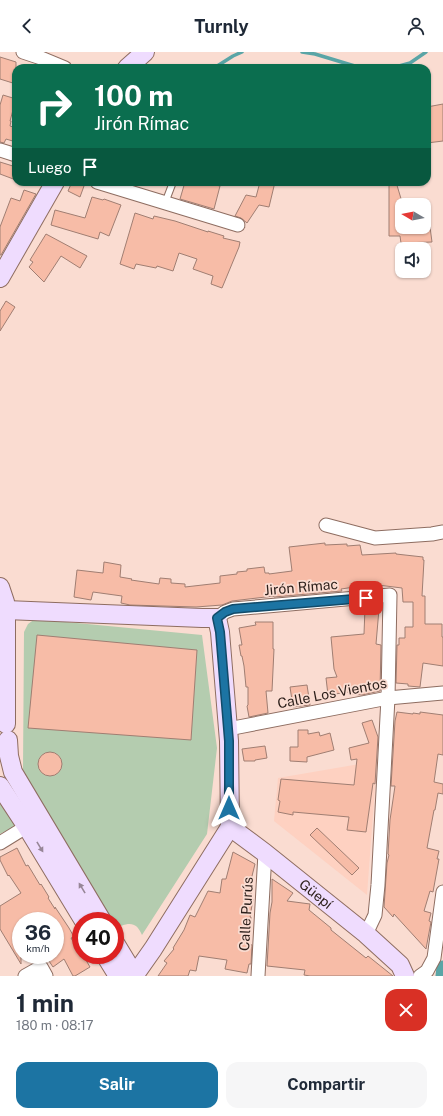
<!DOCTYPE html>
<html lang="es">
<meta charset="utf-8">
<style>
:root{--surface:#fff;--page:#f6f6f7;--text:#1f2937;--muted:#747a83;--accent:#1c74a3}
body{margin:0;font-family:"Public Sans",sans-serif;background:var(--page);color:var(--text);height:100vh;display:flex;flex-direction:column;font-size:15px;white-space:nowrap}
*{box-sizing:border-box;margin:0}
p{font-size:13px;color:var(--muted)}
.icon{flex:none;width:22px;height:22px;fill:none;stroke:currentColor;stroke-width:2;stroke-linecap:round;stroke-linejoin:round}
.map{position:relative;height:924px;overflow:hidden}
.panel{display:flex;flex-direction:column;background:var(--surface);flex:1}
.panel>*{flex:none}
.banner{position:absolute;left:12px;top:12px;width:419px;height:122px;border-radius:12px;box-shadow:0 1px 3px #0004;background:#0b6e4f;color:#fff;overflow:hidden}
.needle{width:26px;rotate:280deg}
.fabs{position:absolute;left:395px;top:146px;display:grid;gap:8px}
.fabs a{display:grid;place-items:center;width:36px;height:36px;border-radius:8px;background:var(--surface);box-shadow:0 1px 3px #0004;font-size:20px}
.speed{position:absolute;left:12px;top:860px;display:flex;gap:8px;font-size:20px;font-weight:700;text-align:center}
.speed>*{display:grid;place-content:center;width:52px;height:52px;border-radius:50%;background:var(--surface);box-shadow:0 1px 3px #0004;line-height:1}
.speed small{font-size:10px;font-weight:400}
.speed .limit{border:6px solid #d22;background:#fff;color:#111}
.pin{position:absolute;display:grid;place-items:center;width:34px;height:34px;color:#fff;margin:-17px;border-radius:8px;box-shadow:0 2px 6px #0006}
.me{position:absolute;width:44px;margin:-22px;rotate:0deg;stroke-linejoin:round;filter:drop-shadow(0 0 3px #0008)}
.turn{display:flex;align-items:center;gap:14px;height:84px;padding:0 16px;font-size:18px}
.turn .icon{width:52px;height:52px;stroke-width:2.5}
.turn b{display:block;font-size:28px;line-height:34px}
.then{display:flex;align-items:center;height:38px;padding:0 16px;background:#0003;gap:8px;font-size:15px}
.round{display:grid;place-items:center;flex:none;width:42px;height:42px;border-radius:12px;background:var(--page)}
.summary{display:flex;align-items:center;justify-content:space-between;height:68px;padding:0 16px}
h1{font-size:24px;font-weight:700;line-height:30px}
.action{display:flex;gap:8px;margin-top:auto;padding:8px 16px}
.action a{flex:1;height:46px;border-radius:12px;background:var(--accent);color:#fff;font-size:16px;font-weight:700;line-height:46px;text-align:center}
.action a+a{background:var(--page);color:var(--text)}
header{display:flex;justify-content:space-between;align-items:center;height:52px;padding:0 16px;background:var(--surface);font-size:18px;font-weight:700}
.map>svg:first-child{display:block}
.built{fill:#fed1c1}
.green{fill:#b4ccaf}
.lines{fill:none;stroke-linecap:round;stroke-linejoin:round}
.stream{stroke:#5aa5a6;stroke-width:3.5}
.canal{stroke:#5aa5a6;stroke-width:13}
.building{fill:#f7bca7;stroke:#a07e72}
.lane-casing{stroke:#8e6d61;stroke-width:8}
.street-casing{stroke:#8e6d61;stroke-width:15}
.secondary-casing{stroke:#8e6d61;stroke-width:20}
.lane{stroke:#fff;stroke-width:6}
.street{stroke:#fff;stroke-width:13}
.secondary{stroke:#efdcfe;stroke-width:18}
.oneway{fill:#978697}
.route-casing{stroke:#124b6a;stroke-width:10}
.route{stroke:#1c74a3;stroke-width:7}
.labels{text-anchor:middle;stroke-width:3.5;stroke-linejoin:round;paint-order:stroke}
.street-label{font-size:14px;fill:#2b1e19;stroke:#fadcd1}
</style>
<header><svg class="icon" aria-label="back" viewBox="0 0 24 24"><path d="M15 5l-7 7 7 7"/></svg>Turnly<svg class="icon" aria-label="person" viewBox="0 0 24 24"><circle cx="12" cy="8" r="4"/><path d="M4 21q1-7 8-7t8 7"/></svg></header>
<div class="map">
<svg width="443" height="924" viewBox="0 0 443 924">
<rect width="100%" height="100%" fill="#fadcd1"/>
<polygon class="built" points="377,709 367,843 274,769 278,726"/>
<g class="green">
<path d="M35 567 202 583 217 696 207 782 142 883C137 872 132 870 121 874L119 881 115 875V869H111L26 733 23 717 24 580 28 572Z"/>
<polygon points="0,752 16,774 0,782"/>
</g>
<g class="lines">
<g class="stream">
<polyline points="302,0 315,2 358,15 373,16"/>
<polyline points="214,16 233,4 242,0"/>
<polyline points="377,16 392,16 410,11 426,0"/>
</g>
<polyline class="canal" points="442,924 443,915"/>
</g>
<g class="building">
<polygon points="0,5 16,10 16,32 0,27"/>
<polygon points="3,43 16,47 10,69 11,69 10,74 16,76 16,90 6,87 4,91 0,90 0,53"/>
<polygon points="443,52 443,89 427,91 427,55"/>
<polygon points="0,110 16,115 16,128 0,122"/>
<polygon points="72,130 75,130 84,134 80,145 68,139"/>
<polygon points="185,130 203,130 220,134 214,157 180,147"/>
<polygon points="260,130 275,130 269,155 259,153 247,171 241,166 235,164 246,143 256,145"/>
<polygon points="389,130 396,130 402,150 402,175 430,175 432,190 401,191 400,184 389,184"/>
<polygon points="24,138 36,142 1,203 0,203 0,175 11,146 20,149"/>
<polygon points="92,145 103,148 104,147 121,153 109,184 100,180 98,187 51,173 55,158 85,166"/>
<polygon points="135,161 153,167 154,164 175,169 208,180 208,179 224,184 223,186 240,190 239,195 222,236 211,232 213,224 193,217 197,207 179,201 173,219 157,214 156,216 136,212 134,217 120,212"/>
<polygon points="46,182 87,204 80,216 61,204 44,230 29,215 33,210 30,208"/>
<polygon points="6,249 15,255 0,279 0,259"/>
<polygon points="325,491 325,493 347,492 347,494 360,493 362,503 396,501 396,502 423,505 423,508 424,508 422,544 425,544 425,572 442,572 442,585 443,585 443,614 423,611 420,635 408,634 408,632 396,631 397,593 399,593 399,586 405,586 405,575 413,575 413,550 403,550 402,536 378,533 379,536 369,537 368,533 341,537 342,539 274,545 274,544 232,549 222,553 196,555 130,553 121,551 122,544 93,540 91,548 74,545 77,518 103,521 104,510 121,513 120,525 132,527 131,528 159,532 160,526 171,527 171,531 185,532 185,535 220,531 220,524 237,522 237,520 247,519 247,517 264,515 265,521 269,521 269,522 292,519 289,495"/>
<polygon points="365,556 379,557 376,592 381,593 380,639 362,643 349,642 349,640 328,643 326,626 337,625 334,617 331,585 364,582"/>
<polygon points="255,570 273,570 273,597 274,597 272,639 266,639 268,661 249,665 247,654 248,653 248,635 246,635 244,614 242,604 241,604 239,593 242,593 239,576 256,573"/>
<polygon points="37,583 197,598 191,688 28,676"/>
<polygon points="307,633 310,653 293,655 290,635"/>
<polygon points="397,660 413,662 413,661 420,662 420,660 443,663 443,703 438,702 434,730 443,732 443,742 438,741 435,758 434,758 427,796 439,799 437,807 439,807 433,840 430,839 424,859 431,861 429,869 431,870 426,897 394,862 393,865 384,855 387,811 389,803 388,802 390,768 395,734 391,734 395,669"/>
<polygon points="372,668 378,685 375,732 373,731 366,780 347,778 349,765 293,760 293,763 278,760 280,749 278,748 281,727 354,733 357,707 351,708 349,696 369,691 362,671"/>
<polygon points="298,678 308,678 308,682 319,680 320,684 330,681 334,698 307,705 307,710 290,709 290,695 298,695"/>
<polygon points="265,694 267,706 255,708 255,709 244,709 242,697"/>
<circle cx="50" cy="712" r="12"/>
<polygon points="317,776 359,816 352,823 310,783"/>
<polygon points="17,796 26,814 28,813 40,833 41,832 49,845 48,846 55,857 55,855 69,876 74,885 71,886 81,903 83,903 90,915 75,924 73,924 64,907 53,915 45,903 55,903 55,869 21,869 21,912 0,877 0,854 21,841 9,823 8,824 0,808 0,805"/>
<polygon points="233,800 255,812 249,836 252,837 250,847 253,847 250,865 251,865 248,892 252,893 251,912 249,912 247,921 225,917 227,908 199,904 196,919 190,918 188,924 158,924 167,911 164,909 174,897 173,896 184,878 190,863 195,865 208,839 220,841 222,827 226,827"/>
<polygon points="272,827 293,841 287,849 310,852 309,858 331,876 331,878 366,906 368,904 393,924 310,924 304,923 305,918 267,914 270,861 272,850"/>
</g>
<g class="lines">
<g class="lane-casing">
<polyline id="lane" points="165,151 173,130"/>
</g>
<g class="street-casing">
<g id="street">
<polyline points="23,0 41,6 65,16"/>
<polyline points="0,98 16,103"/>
<polyline points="97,130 238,173"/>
<polyline points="326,473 375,486 432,482 443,480"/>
<polyline points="217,566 225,560 233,557 390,543 388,646 378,833 375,863 366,882"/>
<polyline points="228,677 388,646 443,641"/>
<polyline points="0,791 34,770"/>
<polyline points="25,924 41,915 46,924"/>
<polyline points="258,924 265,801"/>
<polyline points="420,924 427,919 434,906 443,840"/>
</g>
</g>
<g class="secondary-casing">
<g id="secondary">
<polyline points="127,16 145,0"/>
<polyline points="0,226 55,130"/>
<polyline points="0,535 5,550 6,558 6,672"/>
<polyline points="6,558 202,566 217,566 220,580 229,689 230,775"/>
<polyline points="8,688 9,704 13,720 102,869"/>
<polyline points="0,734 27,775 84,869"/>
<path id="s1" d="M230 775 265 801 366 882 400 913 405 924"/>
<polyline points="115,891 135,924"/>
<polyline points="105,903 118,924"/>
<polyline points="134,924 153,897 230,775"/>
</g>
</g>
<use href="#lane" class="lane"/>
<use href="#street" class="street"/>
<use href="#secondary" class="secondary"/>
</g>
<defs><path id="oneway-solid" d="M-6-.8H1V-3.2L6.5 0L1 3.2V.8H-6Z"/></defs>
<g class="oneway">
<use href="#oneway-solid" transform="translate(40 795) rotate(59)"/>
<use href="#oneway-solid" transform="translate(82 836) rotate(-121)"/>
</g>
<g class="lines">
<g class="route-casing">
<polyline id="route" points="229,756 229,689 220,580 217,566 225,560 233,557 366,546"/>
</g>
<use href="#route" class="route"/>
</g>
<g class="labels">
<g class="street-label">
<text transform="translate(301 535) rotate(-5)" y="5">Jirón Rímac</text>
<text transform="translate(332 641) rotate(-11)" y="5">Calle Los Vientos</text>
<text dy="5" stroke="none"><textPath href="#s1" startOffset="109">Güepí</textPath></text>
<text transform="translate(246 862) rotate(-87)" y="5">Calle Purús</text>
</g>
</g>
</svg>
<div class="fabs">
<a><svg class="needle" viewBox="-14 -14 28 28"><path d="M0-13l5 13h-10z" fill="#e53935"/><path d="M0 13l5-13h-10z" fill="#747a83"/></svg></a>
<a><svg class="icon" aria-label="sound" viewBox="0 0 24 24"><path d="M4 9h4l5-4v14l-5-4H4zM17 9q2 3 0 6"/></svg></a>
</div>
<div class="speed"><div>36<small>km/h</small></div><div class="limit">40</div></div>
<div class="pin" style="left:366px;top:546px;background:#d93025"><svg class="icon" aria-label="arrive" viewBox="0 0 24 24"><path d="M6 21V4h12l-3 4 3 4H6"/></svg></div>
<svg class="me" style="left:229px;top:756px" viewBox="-20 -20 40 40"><path d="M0-17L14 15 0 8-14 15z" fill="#1c74a3" stroke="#fff" stroke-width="4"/></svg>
<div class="banner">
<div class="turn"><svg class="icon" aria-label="right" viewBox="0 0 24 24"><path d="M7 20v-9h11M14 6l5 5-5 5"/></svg><div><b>100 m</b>Jirón Rímac</div></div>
<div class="then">Luego<svg class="icon" aria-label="arrive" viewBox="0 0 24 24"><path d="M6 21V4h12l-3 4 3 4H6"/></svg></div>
</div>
</div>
<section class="panel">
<div class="summary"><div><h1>1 min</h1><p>180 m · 08:17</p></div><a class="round" style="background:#d93025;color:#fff"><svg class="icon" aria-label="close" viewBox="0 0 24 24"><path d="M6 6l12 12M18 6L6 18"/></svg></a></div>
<div class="action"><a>Salir</a><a>Compartir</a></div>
</section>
